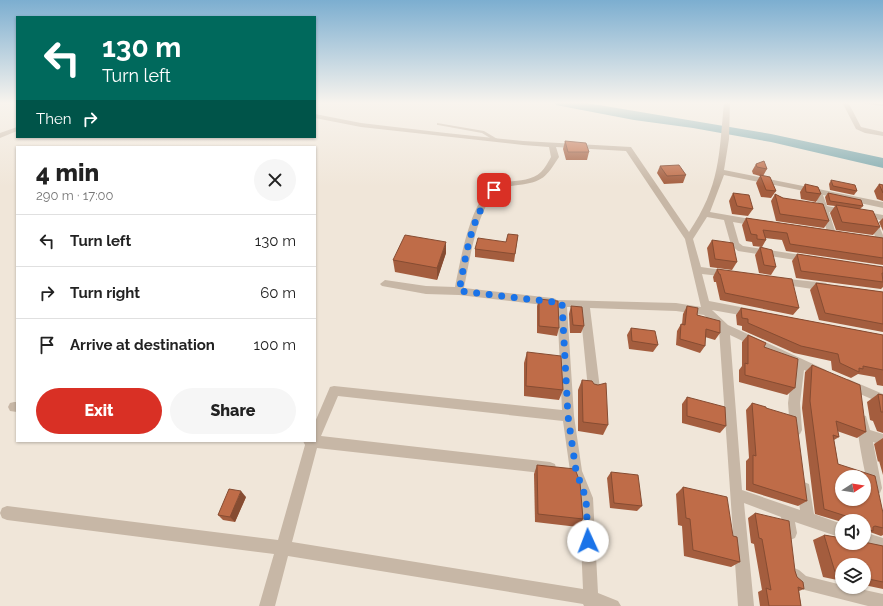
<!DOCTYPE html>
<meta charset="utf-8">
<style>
:root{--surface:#fff;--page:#f6f6f6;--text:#222;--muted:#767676;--line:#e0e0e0;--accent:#d93025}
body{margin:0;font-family:Raleway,sans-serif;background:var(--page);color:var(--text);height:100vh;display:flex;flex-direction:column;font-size:15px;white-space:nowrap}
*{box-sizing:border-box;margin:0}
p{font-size:13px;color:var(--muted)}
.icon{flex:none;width:22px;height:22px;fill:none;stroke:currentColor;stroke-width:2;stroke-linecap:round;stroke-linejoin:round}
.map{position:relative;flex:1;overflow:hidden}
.drawer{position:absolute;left:16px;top:146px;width:300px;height:296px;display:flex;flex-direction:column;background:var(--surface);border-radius:0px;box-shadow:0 1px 3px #0004}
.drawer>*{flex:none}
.banner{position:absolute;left:16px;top:16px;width:300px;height:122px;border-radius:0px;box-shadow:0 1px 3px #0004;background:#00695c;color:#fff;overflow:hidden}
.needle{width:26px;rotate:78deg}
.tools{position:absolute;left:835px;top:470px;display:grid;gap:8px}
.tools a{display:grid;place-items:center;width:36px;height:36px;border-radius:50%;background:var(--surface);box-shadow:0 1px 3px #0004;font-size:20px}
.pin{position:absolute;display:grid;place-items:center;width:34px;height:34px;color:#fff;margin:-17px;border-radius:8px;box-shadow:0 2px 6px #0006}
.me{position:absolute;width:44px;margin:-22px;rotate:358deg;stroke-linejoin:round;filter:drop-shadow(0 0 3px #0008)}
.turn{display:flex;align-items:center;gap:14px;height:84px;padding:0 20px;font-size:18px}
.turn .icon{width:52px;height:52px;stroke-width:2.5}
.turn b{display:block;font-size:28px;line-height:34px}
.then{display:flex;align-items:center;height:38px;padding:0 20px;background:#0003;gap:8px;font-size:15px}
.round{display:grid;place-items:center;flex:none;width:42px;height:42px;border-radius:21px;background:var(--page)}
.overview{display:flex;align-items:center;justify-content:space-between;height:68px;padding:0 20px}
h1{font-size:24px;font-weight:800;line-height:30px}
.button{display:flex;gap:8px;margin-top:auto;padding:8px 20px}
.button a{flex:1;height:46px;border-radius:24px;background:var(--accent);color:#fff;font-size:16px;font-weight:800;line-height:46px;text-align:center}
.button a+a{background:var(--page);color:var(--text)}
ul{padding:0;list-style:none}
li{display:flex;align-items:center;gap:12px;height:52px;padding:0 20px;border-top:1px solid var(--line)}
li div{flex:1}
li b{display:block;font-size:15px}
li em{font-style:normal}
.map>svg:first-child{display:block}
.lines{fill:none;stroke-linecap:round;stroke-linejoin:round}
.river{fill:#7aa6ab;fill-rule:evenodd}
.service{fill:#c7b7a6;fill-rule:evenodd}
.minor{fill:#c7b7a6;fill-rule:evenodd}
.tertiary{fill:#c7b7a6;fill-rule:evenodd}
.wall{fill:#a45d3e}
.shaded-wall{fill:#864c32}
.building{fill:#bf6c48;stroke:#864c32;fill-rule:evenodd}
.route{stroke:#1a73e8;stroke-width:7;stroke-dasharray:0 12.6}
</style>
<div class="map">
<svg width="883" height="606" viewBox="0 0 883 606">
<rect width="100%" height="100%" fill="#f0e6d9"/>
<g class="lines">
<polygon class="river" points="554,102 581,102 771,134 883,158 883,168 771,142 693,128 634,120 561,106 556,105"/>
<g class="service">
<polygon points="856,102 866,102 883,104 883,106 858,103"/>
<polygon points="437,123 484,131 499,140 495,141 482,133 438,125 437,125"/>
</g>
<g class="minor">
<path d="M724 102H730L729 139 724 170 883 202V208L823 195 827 206 848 210 849 212 845 215 829 212 836 234 832 237 828 234 820 210 809 208 808 206 812 203 818 204 814 193 724 175 710 212 756 220 760 223 756 226 733 222 739 243 743 246 808 256 813 259 808 262 738 251 731 245 724 220 707 217 693 239 701 267 729 271 734 274 729 277 702 274 709 301 751 309 755 310 756 313 755 316 751 317 712 310 728 325 826 370 828 373 826 376 822 378 804 370 800 403 802 430 800 434 796 436 792 434 790 430 788 403 793 365 730 335 742 490 800 510 797 489 799 484 804 482 809 484 814 514 842 524V538L795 522 797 533 795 538 790 540 785 538 781 517 744 503 754 606H738L719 330 704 315 676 311 590 308 600 389 598 393 594 394 590 393 588 389 580 307H567L574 416 582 471 593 498 598 593 618 601 621 606H584L583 604 288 556 275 606H259L274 554 7 520 2 518 0 513 2 508 7 506 278 540 305 445 303 441H315V422L330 387 334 386 562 410 557 303 558 300 676 303 701 307 685 239 626 151 556 147 559 157C546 177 543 182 518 185 512 186 506 186 501 189 478 200 469 264 464 288L552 298 556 299 557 302 556 305 552 306 459 295 426 294 382 286 380 284 385 280 426 286 455 287C460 262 471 198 494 186 509 178 529 184 541 172 545 168 548 162 551 157L549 147 523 145 361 127 315 118V114L361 123 446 133 523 141 631 147 689 232C720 186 719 156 724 102ZM338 396 563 421 570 471 579 498 583 589 292 542 317 448 550 474 555 472 556 468 555 464 550 462 321 436Z"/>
<polygon points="842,102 848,102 861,127 883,132 883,136 865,133 856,129"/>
<polygon points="861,211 883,215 883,221 876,219 883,235 883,243 878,243 867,218 858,216 857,214"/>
<polygon points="779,278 826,283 831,287 826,291 779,284 774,281"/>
<polygon points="848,379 883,394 883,404 844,387 842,384 844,381"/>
<polygon points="14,402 17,402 17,412 10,411 8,407 10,403"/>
<path d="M862 415 866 416 870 430 883 434V446L873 442 882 488 880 493 875 495 870 493 868 488C866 475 854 425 858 416Z"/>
<polygon points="864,532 883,538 883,552 859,544 864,543"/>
<polygon points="794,568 799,570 806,576 842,585 842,587 851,587 883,594 883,606 868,606 797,588 789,580 787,575 789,570"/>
</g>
<polygon class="tertiary" points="17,127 17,131 0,138 0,133"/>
</g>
<g class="wall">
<polygon points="565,141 589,152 587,160 566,160 563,149"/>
<polygon points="756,164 767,169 763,176 776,191 771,198 761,197 756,183 760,176 753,174 752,171"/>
<polygon points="660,166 686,175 683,183 664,184 657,173"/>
<polygon points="831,180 857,191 854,195 830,190 829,184"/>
<polygon points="805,184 821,194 816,202 801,199 800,192"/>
<polygon points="879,184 883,185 883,201 877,199 874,191"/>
<polygon points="733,193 753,209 748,216 732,214 729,201"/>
<polygon points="828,193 863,206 860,209 880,227 873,235 836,230 830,213 835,206 827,205 825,197"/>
<polygon points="775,194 829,221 824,228 776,221 771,201"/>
<polygon points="746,218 883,238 883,265 786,251 782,240 765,238 766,240 762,247 753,246 752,242 746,241 742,225"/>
<polygon points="883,218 883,231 879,222"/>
<polygon points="518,235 514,262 475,257 475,249 506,242"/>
<polygon points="712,240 737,262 732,270 710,267 707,248"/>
<polygon points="760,247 776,267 771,275 759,273 755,255"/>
<polygon points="446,253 437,280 395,272 393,260"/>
<polygon points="797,254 883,267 883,287 881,289 796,278 792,261"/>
<polygon points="717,269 799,308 793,315 720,300 716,282 714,282 713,277"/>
<polygon points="816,283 883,292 883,332 819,320 810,290"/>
<polygon points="539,299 559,328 557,336 537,333 537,306"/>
<polygon points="571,306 584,326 581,333 570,333 569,314"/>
<polygon points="687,306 720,333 715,340 705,337 705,346 700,353 676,345 677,331 681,324 682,324 683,314"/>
<polygon points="741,308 883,335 883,386 877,385 875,377 858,374 851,378 832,370 831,361 794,353 742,330 742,326 737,325 736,315"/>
<polygon points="631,328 658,345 653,352 629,349 627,335"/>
<polygon points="748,335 764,347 795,388 787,395 739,382 739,370 742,366 742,342"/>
<polygon points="527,352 563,390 559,400 524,396 524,363"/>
<polygon points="812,365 866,432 857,438 837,431 839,437 834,440 838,464 883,513 883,535 881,536 870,532 864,535 864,521 842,521 842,522 815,514 802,408 805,372"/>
<polygon points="582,380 608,425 603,435 578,431 578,390"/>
<polygon points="878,394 883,395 883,433 877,431 873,421 870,420 867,402"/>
<polygon points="687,397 726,426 720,433 682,423 682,404"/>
<polygon points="752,403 766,408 807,501 798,506 746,490 746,461 749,458 746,410"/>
<polygon points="883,438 883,475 879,461 878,462 874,444"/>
<polygon points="537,465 583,519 578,527 535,522 534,474"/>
<polygon points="611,472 642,506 637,511 610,508 607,478"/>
<polygon points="683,487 733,536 740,562 731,567 684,556 682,526 678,525 676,494"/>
<polygon points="246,497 235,522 223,520 218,515"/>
<polygon points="755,513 795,571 797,577 804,589 799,591 801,606 760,606 758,592 762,590 754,544 751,543 748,518"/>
<polygon points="824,535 883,546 883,589 864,585 864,565 842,565 842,581 823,577 813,540"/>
</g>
<g class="shaded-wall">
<polygon points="446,242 446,253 437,280 437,268"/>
<polygon points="241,491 246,497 235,522 230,517"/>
</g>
<g class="building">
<polygon points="565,141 586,143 589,152 568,152"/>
<polygon points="764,161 767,169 757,167 756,164"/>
<polygon points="679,165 686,175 667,176 660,166"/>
<polygon points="760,175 770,177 776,191 766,190"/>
<polygon points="831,180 855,185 857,191 833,186"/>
<polygon points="805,184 818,187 821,194 806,192"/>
<polygon points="879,184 883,185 883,193"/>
<polygon points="733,193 749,195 753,209 737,206"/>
<polygon points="828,193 861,200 863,206 830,201"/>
<polygon points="775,194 783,198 823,204 829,221 780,214"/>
<polygon points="836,205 873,211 880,227 842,222"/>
<polygon points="746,218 883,238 883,258 790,244 787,233 763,230 766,240 757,239 757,235 751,234"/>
<polygon points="508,234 518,235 515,254 475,249 478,238 506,242"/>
<polygon points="405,235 446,242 437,268 393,260"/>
<polygon points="712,240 733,243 737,262 715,259"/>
<polygon points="760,247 772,250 776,267 764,265"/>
<polygon points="797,254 883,267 883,273 882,273 883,282 801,271"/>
<polygon points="717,269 792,279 799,308 725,293 720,274 719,274"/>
<polygon points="816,283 883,292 883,324 825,313"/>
<polygon points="539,299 558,301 559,328 539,326"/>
<polygon points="571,306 582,307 584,326 573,325"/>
<polygon points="687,306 698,308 697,315 720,321 720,333 706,329 705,346 680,339 681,324 685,325"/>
<polygon points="741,308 883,335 883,370 863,366 863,369 859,368 859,372 840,363 838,354 801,346 748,323 748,319 742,318"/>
<polygon points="631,328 655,331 658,345 632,341"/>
<polygon points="748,335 766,343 764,347 798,359 795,388 745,375 745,363 748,364"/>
<polygon points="527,352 561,356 563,390 526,386"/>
<path d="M812 365 860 385 866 432 836 421 839 437 833 435 838 464 875 476 883 513V528L875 526 873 527V531L864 528V521H853L852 518 824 509 810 401ZM842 477H864V499H842Z"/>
<polygon points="582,380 592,381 594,384 598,385 606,383 608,425 583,422"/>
<polygon points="878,394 883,395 883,412 881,412"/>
<polygon points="687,397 725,407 726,426 687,416"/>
<polygon points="752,403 766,407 766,408 796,417 807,501 753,484 753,455 756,456"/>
<polygon points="537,465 575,469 580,482 583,519 538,514"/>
<polygon points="611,472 638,475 642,506 614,503"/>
<polygon points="683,487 727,497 733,536 737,537 740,562 693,550 690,519 686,518"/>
<polygon points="229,489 241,491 230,517 218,515"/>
<polygon points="755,513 789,521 795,571 797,577 803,582 804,589 798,587 801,606 769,606 766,588 771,590 762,539 759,538"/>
<polygon points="824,535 842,538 842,543 864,543 864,542 883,546 883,582 864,578 864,565 842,565 842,574 835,572"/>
</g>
<linearGradient id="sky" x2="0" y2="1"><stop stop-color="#7caed0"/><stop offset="0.55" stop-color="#f8f4ee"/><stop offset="1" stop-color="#f8f4ee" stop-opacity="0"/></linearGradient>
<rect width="883" height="187" fill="url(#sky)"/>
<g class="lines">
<path class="route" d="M494 190C470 217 466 257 459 291L562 303 568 416 576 471 586 498 588 541"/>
</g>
</svg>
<div class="tools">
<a><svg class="needle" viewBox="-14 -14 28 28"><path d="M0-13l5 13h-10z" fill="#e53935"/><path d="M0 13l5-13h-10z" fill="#767676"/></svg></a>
<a><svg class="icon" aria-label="sound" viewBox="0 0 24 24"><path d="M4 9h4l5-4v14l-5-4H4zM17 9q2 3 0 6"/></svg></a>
<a><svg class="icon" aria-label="layers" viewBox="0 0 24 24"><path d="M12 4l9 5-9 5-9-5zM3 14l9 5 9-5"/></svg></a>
</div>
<div class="pin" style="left:494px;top:190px;background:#d93025"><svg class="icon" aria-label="arrive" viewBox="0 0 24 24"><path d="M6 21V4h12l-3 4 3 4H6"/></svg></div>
<svg class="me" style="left:588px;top:541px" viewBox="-20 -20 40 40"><circle r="19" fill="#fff"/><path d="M0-13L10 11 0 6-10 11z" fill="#1a73e8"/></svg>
<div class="banner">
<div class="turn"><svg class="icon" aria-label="left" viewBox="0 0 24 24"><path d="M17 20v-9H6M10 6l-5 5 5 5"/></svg><div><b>130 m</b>Turn left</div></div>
<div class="then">Then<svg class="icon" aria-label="right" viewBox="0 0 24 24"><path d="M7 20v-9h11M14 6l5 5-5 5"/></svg></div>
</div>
<section class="drawer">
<div class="overview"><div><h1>4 min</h1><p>290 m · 17:00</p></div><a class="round"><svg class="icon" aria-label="close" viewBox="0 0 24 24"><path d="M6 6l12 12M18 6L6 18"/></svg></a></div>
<ul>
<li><svg class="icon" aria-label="left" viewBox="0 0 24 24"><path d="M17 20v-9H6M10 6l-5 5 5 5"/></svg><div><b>Turn left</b></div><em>130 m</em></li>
<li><svg class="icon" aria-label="right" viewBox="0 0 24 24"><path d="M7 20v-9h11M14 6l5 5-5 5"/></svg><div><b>Turn right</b></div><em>60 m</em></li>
<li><svg class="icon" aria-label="arrive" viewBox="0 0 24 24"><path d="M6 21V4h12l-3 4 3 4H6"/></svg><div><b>Arrive at destination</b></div><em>100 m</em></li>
</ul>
<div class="button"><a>Exit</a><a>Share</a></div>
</section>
</div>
